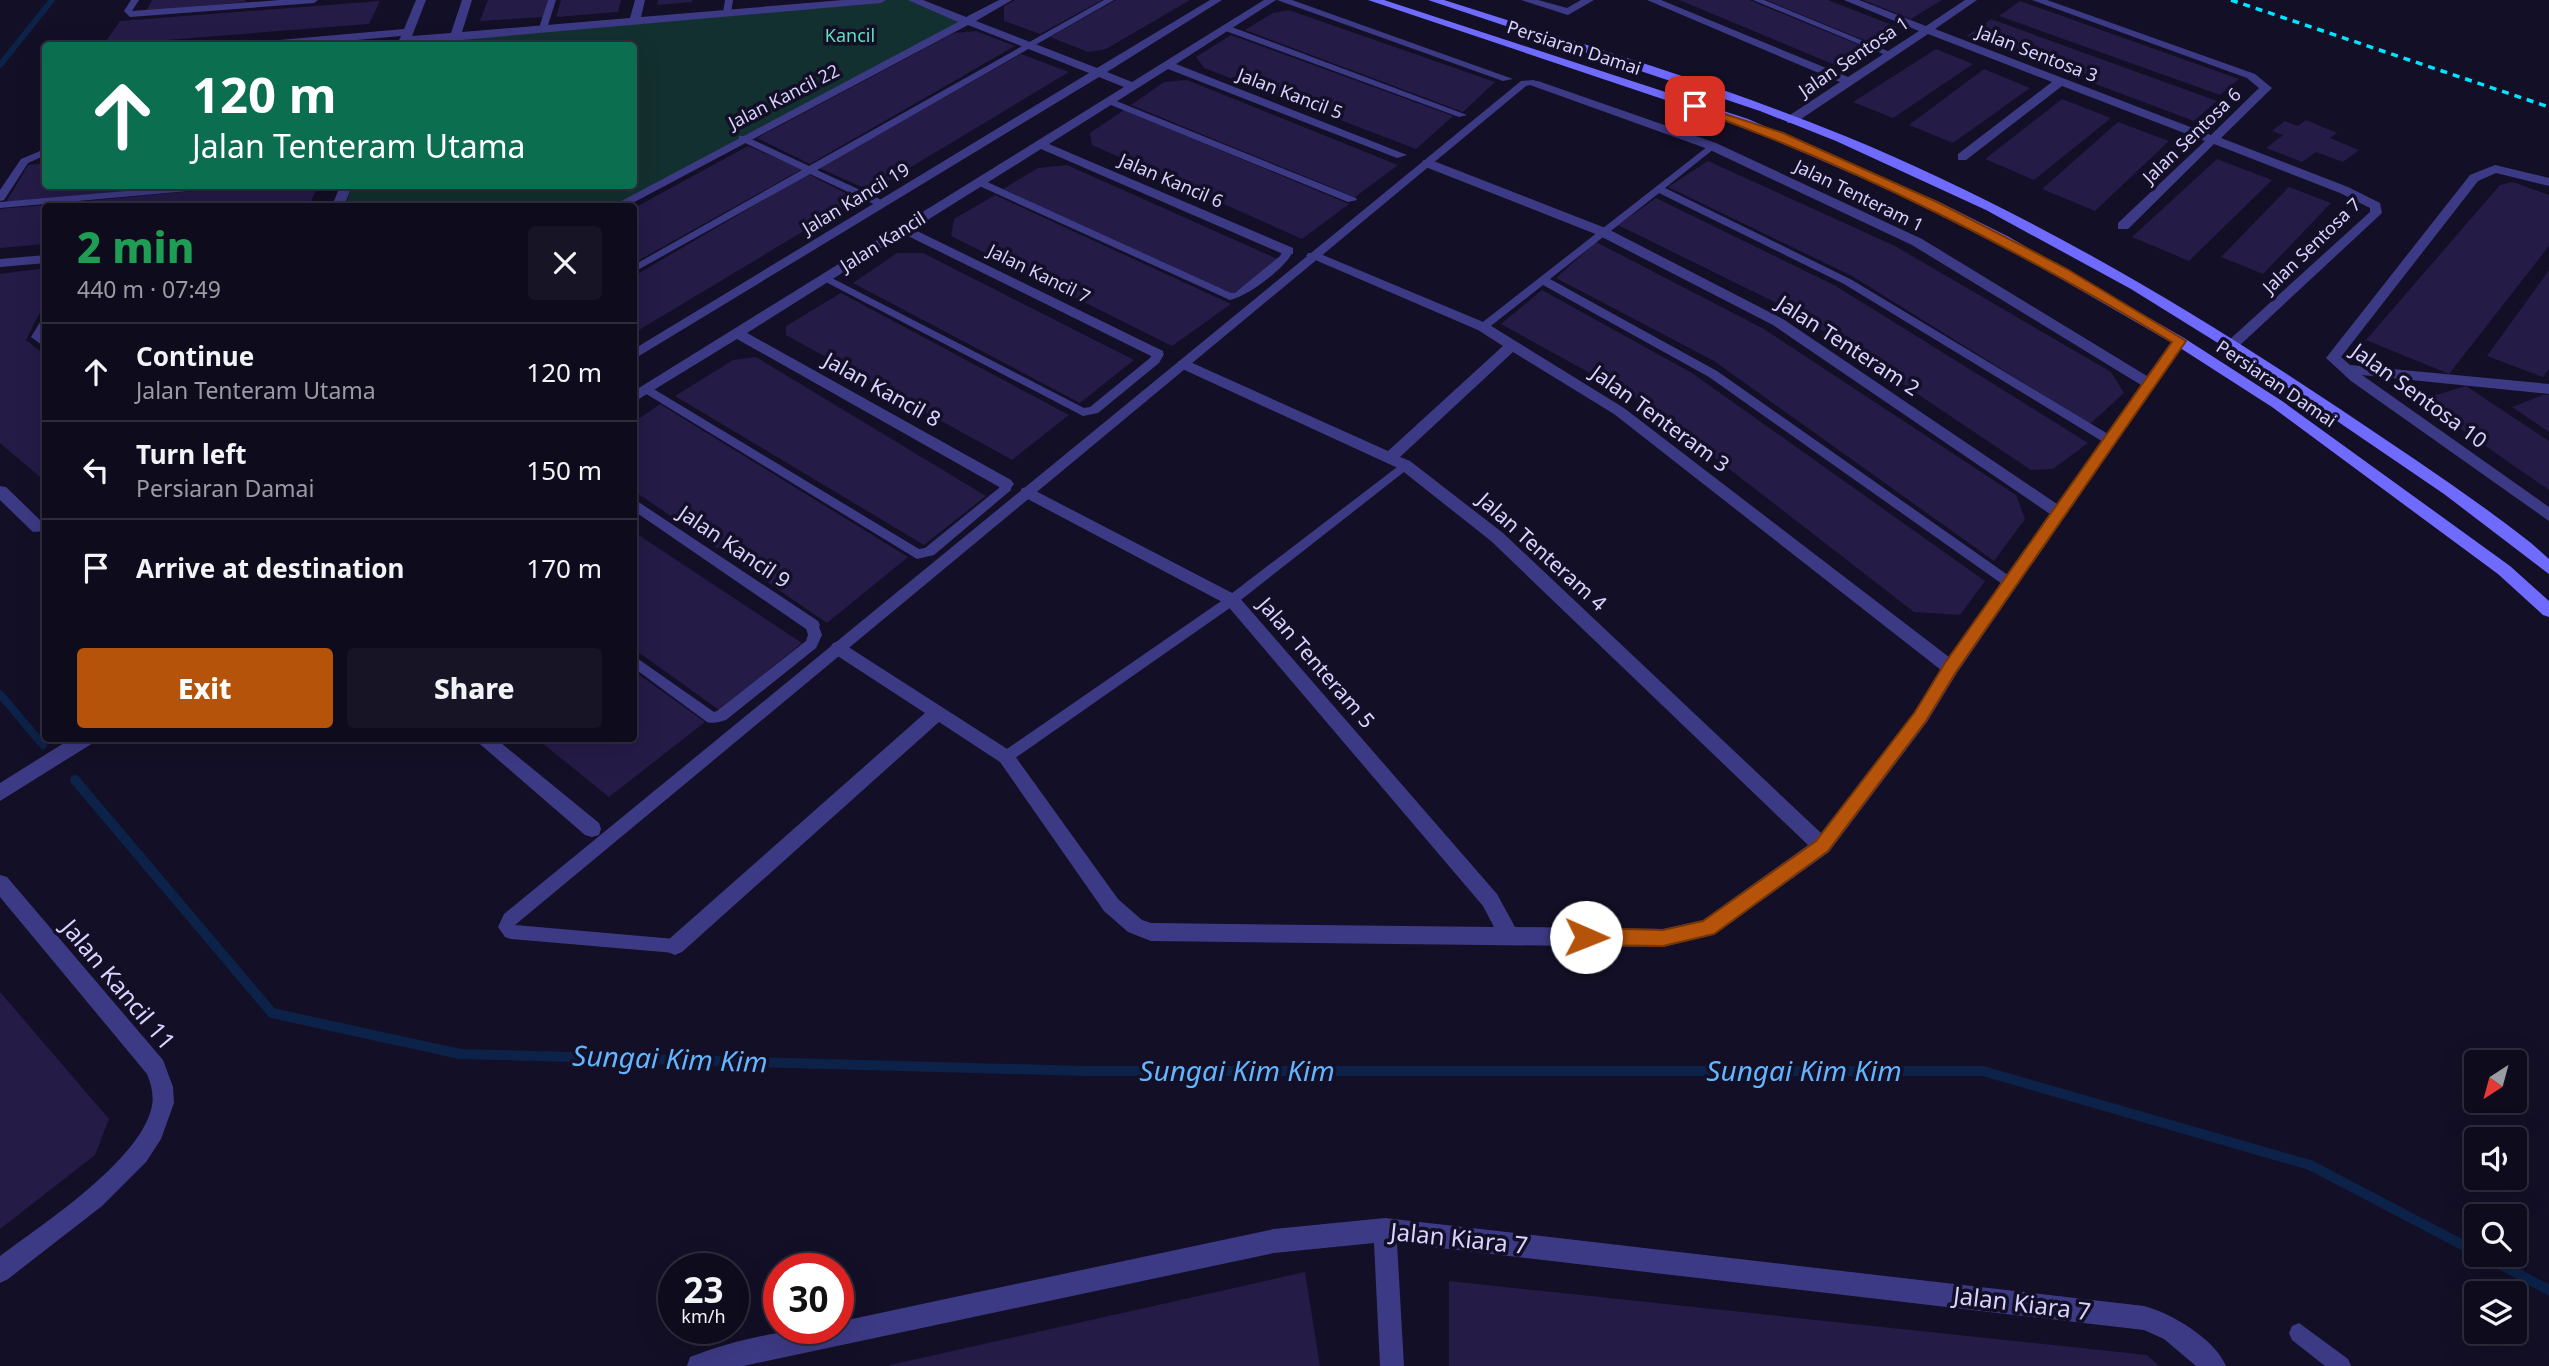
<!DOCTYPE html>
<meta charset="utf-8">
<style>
:root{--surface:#0e0b1c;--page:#171425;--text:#f1f3f6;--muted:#9b9ba3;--line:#2e2b3b;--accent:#b45309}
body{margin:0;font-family:"Noto Sans",sans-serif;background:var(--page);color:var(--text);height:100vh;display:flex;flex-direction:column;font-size:26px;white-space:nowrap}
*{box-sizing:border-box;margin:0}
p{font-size:23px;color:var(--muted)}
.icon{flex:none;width:38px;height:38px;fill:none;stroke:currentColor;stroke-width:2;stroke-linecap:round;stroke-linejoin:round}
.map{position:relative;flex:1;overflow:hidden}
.panel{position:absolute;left:42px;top:203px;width:595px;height:539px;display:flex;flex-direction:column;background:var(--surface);border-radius:7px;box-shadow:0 7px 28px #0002,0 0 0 2px var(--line)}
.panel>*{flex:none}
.top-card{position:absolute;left:42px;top:42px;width:595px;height:147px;border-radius:7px;box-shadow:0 7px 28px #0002,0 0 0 2px var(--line);background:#0b6e4f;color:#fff;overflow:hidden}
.needle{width:46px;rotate:216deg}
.buttons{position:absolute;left:2464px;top:1050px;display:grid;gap:14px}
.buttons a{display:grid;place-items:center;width:63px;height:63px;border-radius:7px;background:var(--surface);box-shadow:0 7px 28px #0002,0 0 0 2px var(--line);font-size:35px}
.speed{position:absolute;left:658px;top:1253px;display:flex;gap:14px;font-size:35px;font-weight:700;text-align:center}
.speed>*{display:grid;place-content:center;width:91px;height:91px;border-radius:50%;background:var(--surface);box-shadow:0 7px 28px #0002,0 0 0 2px var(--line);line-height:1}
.speed small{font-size:18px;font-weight:400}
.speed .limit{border:10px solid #d22;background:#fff;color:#111}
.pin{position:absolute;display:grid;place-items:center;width:60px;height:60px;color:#fff;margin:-30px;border-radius:14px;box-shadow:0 4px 10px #0006}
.me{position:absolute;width:77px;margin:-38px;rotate:91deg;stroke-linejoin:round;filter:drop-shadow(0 0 5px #0008)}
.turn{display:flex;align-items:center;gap:24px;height:147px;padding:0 35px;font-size:32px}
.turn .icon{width:91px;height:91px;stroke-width:2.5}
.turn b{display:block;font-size:49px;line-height:60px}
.round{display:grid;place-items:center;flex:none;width:74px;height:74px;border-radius:7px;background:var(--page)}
.overview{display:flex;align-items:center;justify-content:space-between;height:119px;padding:0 35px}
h1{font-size:42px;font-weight:800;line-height:52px;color:#1e9e55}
.cta{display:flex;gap:14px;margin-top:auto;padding:14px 35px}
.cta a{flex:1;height:80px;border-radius:7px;background:var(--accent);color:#fff;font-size:28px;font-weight:800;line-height:80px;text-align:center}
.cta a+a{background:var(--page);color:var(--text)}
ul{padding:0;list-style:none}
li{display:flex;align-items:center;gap:21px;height:98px;padding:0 35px;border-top:2px solid var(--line)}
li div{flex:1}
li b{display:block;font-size:26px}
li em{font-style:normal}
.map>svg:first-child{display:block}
.green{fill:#12302f}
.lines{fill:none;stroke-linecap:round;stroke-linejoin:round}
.stream-far2{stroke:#0c2248;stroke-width:6}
.stream-far1{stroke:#0c2248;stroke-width:8}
.stream{stroke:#0c2248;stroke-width:10}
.building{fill:#241b47}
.lane{fill:#3d3a85;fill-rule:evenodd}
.street{fill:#3d3a85;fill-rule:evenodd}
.secondary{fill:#6f6bff;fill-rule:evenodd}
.rail{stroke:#00e5ff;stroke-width:3.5;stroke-dasharray:7 6;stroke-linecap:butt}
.route{fill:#b45309;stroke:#753606;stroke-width:2}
.labels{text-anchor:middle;stroke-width:7;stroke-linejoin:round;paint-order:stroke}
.far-park-label{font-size:18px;fill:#5fe0c0;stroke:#130f26}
.far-street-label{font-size:18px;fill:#d9d4ff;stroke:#130f26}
.street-label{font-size:21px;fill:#d9d4ff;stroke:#130f26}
.near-street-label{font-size:24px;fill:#d9d4ff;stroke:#130f26}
.near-water-label{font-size:28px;font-style:italic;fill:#62b6ff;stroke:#130f26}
</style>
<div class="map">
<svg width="2549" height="1366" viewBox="0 0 2549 1366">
<rect width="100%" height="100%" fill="#130f26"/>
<polygon class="green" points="881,0 913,0 968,21 617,206 345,206 352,186 634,186 634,46 399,45 401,40"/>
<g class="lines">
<polyline class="stream-far2" points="0,65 52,0"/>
<polyline class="stream-far1" points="0,694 43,745"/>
<g class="stream">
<polyline points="75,780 272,1013 460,1054 1087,1071 1983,1071 2310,1165 2476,1252"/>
<polyline points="2482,1255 2549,1290"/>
</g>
</g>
<g class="building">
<polygon points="152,0 245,0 245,2 146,11"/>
<polygon points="488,0 548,0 543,17 480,21"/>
<polygon points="561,0 621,0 618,12 556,17"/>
<polygon points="658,0 692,0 692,2 657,5"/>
<polygon points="1015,0 1102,0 1040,34 1004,21 1004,6"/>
<polygon points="1116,0 1190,0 1106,49 1088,52 1050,37"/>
<polygon points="1679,0 1749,0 1864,47 1835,65"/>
<polygon points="1766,0 1828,0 1897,27 1871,43"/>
<polygon points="1863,0 1942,0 1911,19"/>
<polygon points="380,1 369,24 103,45 120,21"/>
<polygon points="2020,1 2239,79 2220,95 1999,16"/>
<polygon points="1289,10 1495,82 1463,112 1245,30 1273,13"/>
<polygon points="1991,19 2217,101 2194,121 1967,36"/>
<polygon points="976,31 1015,46 810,164 757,138 954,33"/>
<polygon points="1231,35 1453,116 1416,149 1204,68 1196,57"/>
<polygon points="1936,49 1973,64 1893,118 1853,102"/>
<polygon points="1021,54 1069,72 871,191 819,168"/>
<polygon points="1984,69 2030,88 1953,143 1909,125"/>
<polygon points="1187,80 1398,165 1355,197 1131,105 1164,82"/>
<polygon points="2062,99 2111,118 2034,180 1985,159"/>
<polygon points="1124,110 1349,204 1302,239 1092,145 1090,133"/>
<polygon points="2306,120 2337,133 2330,138 2359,150 2343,162 2316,152 2302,162 2266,148 2283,135 2272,131 2285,121 2298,126"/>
<polygon points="2118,122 2169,141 2095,211 2042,189"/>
<polygon points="748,146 802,169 634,263 634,208"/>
<polygon points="2217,159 2272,180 2189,261 2132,237"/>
<polygon points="1708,161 1895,246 2111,372 2124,393 2090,424 1852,276 1668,187"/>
<polygon points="46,163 46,186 166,187 5,204 28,165"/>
<polygon points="1067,165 1282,261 1237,296 1003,189 1038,168"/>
<polygon points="808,174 857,199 634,333 634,276"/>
<polygon points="2513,182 2549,195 2549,246 2449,374 2366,340 2500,185"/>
<polygon points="247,186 318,186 309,206 46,206 46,244 0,248 0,209"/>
<polygon points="2289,187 2331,203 2263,274 2221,257"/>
<polygon points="995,195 1231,304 1172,346 951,236 954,219"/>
<polygon points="1656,198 1836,286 2088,443 2053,469 2031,470 1795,312 1618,225"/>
<polygon points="1596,242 1764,329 2016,495 2025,519 1994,561 1714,361 1556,278"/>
<polygon points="897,253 923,253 1134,360 1080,403 853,283"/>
<polygon points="46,268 46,300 26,340 46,356 46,482 0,443 0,274"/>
<polygon points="2549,270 2549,369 2543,377 2487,356"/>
<polygon points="1542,290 1692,373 1985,581 1960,615 1914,612 1644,403 1501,324"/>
<polygon points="841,293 1069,415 1012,460 786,335 786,326"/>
<polygon points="756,357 986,496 924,545 675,396 733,360"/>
<polygon points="2466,386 2549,441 2549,490 2419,400"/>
<polygon points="2543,395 2549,395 2549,432 2512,407"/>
<polygon points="660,404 908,557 827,623 634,491 634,422"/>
<polygon points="634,532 802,643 719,710 634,649"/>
<polygon points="634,671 705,722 609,797 536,738 634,738"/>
<polygon points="0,992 109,1119 95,1155 0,1229"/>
<polygon points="1305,1272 1320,1366 890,1366 890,1365"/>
<polygon points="1449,1281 2147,1355 2159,1366 1449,1366"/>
</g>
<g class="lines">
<g class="lane">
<polygon points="131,0 139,0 132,11 280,0 318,0 314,3 130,17 124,11"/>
<polygon points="548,0 556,0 547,28 543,31 539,28"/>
<polygon points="725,0 733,0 731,13 727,16 723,13"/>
<polygon points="1104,0 1114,0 817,170 886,202 886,206 878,206 810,174 634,272 634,265 802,170 739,140 739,136 745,136 809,166"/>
<polygon points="1753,0 1764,0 1895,54 1888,56"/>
<polygon points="1223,26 1229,26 1467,115 1459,117 1223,30"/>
<polygon points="1521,81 1534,80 1539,83 1526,86 515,925 675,939 681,941 683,946 681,951 675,953 511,939 505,937 498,927 504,914"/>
<polygon points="1109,98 1356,198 1357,200 1348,202 1106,103 1106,99"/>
<polygon points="1712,143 1715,144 1715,148 1665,188 1852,280 2113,437 2115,440 2113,443 2105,443 1844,284 1659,193 1550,279 1717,371 2015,580 2017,583 2015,586 2005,586 1709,377 1543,285 1487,329 1479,329 1479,325"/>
<polygon points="38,152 44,152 46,155 28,163 4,200 0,201 0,190 21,159"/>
<path d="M975 180H983L1231 293H1235L1280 256 1284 249 1288 248 1293 251C1286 268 1248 296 1230 300L975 184Z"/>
<polygon points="183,186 216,186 211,189 0,208 0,202"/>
<polygon points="826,275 1084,408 1090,407 1150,358 1154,351 1162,351 1164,354 1159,363 1098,413 1083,416 822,280 821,278"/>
<polygon points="46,318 46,332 43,336 46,339 46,348 31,337 42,319"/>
<polygon points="647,385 919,549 925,548 999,488 1002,481 1010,481 1011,490 934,555 917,559 643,392 643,386"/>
<polygon points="1405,461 1411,465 1409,468 1237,603 1011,761 1001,761 999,757 1001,753 1227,597"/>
<path d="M812 620 817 621 822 635 816 648 726 720C719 722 714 724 707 722L634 668V656L714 712 717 711 806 641 808 635 805 625Z"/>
<polygon points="2299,1323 2348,1359 2351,1366 2325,1366 2292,1340 2289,1333 2292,1326"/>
</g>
<g class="street">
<polygon points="416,0 426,0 412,36 451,33 462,0 472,0 462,32 630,18 635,0 645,0 641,17 843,0 886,0 881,3 404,45 398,42 401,36 290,46 241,46 246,43 404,29"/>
<polygon points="908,0 923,0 966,17 999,0 1012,0 976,21 1097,68 1210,0 1222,0 1107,72 1132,82 1264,0 1276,0 1176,64 1407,155 1397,158 1168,69 1049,144 1293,248 1293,254 1283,254 1041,149 913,229 1163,351 1163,357 1153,357 904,234 747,333 1011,480 1014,484 1011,488 1001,488 737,339 634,402 634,391 1124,87 1099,77 634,359 634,349 1089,73 968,25 627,206 612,206 958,22"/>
<polygon points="1277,0 1292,0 1513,79 1503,81"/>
<polygon points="1521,0 1538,0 1567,8 1581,0 1594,0 1568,15"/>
<polygon points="1647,0 1661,0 1848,77 1919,31 1844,0 1859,0 1926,26 1965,0 1977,0 1935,29 2211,135 2259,88 2247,78 2032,0 2047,0 2255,74 2272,88 2221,138 2348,187 2380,203 2382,213 2239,346 2229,346 2229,340 2370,212 2370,208 2340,193 2214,144 2128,229 2118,229 2118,223 2205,141 2062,86 1966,160 1958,160 1958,154 2052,82 1928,34 1795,123 1787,123 1787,117 1840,82"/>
<path d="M1530 81H1538L1716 143 1922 239 2147 376 2174 338H2184L2186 341 1957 673 1927 722 1829 852 1715 934 1663 947 1151 941 1128 932 1104 911 1000 762 939 722 682 952 675 955 668 952 665 946 668 940 925 713 833 653 830 648 833 643 839 641 1012 752 1118 899 1142 920 1151 923 1494 927 1483 906 1226 604 1022 496 1020 492 1022 488 1028 487 1238 596 1497 894 1515 927 1663 929 1703 920 1808 845 1491 541 1400 469 1178 367V361H1188L1388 451 1503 346 1478 330 1306 256 1308 253H1318L1488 324 1624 408 1949 657 2050 514 1773 325 1598 235 1423 166V160H1431L1608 229 1783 319 2057 504 2141 385 1912 245 1708 149 1530 85ZM1513 352 1614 414 1941 670 1915 712 1821 833 1503 533 1410 461 1400 457Z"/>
<polygon points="41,150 46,150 46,158 35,154"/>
<polygon points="2495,165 2549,178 2549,186 2496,173 2478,181 2341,357 2350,365 2549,384 2549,394 2362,375 2549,507 2549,521 2351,381 2326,358 2470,175"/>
<polygon points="340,186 352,186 344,206 332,206"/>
<polygon points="46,255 46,263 0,267 0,259"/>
<polygon points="0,486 6,487 40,520 46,519 46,531 33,532 0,500"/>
<polygon points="634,499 818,621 820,625 818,629 806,629 634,511"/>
<polygon points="72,738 96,738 93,743 0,801 0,783"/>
<polygon points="473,738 495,738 599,823 601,829 599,835 592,837 585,835"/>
<path d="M0 875 7 877 163 1060 173 1087 174 1103 161 1139 146 1162 102 1206 8 1279 0 1283V1256C43 1224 141 1160 152 1106 154 1094 151 1084 147 1074L0 897Z"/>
<path d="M1385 1218 2144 1306C2171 1313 2215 1339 2226 1366H2196L2164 1339 2144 1330 1397 1243 1404 1366H1380L1374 1243 1274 1253 743 1366H687L690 1357C736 1339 789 1328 838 1328V1322L1274 1229Z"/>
</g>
<g class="secondary">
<polygon points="1368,0 1384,0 1748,119 1937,201 2009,237 2184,338 2282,401 2510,566 2549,601 2549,617 2543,615 2498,574 2272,407 2174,344 1999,243 1929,207 1740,125"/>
<path d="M1428 0H1444C1578 43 1715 83 1845 136 2020 208 2183 304 2340 409 2405 453 2470 495 2531 543L2549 559V574L2444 494 2271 376 2131 289 1986 210 1836 141 1760 111Z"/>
</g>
<polyline class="rail" points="2231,0 2549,107"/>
</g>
<path class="route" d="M1691 103 1783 133 1937 202 2067 269 2186 341 1956 672 1926 721 1828 851 1714 934 1663 946 1586 945 1579 942 1577 937 1579 931 1586 928 1663 930 1703 921 1816 841 1915 712 1945 663 2172 342C2018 250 1860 168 1691 108Z"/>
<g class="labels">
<g class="far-park-label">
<text x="850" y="42">Kancil</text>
</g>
<g class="far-street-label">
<text transform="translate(1574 48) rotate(18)" y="6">Persiaran Damai</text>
<text transform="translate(2037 54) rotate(21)" y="6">Jalan Sentosa 3</text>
<text transform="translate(1854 57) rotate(-34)" y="6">Jalan Sentosa 1</text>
<text transform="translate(1290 94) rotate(21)" y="6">Jalan Kancil 5</text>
<text transform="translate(784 97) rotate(-27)" y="6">Jalan Kancil 22</text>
<text transform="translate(2192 136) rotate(-44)" y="6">Jalan Sentosa 6</text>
<text transform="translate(1171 181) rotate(23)" y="6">Jalan Kancil 6</text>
<text transform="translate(1859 196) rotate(26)" y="6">Jalan Tenteram 1</text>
<text transform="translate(856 199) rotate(-31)" y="6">Jalan Kancil 19</text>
<text transform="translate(883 242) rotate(-32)" y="6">Jalan Kancil</text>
<text transform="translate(2312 246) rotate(-44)" y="6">Jalan Sentosa 7</text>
<text transform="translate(1039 274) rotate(26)" y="6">Jalan Kancil 7</text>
<text transform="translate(2276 384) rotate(34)" y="6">Persiaran Damai</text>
</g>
<g class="street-label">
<text transform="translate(1848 346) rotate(33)" y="7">Jalan Tenteram 2</text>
<text transform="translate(882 390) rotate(29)" y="7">Jalan Kancil 8</text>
<text transform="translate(2419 396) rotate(36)" y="7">Jalan Sentosa 10</text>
<text transform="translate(1660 419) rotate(36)" y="7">Jalan Tenteram 3</text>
<text transform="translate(734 547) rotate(34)" y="7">Jalan Kancil 9</text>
<text transform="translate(1542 552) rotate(42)" y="7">Jalan Tenteram 4</text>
<text transform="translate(1316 663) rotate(49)" y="7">Jalan Tenteram 5</text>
</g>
<g class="near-street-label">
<text transform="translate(118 985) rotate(50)" y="8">Jalan Kancil 11</text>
<text transform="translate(1459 1239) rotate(6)" y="8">Jalan Kiara 7</text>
<text transform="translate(2022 1304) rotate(7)" y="8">Jalan Kiara 7</text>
</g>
<g class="near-water-label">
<text transform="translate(670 1059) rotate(2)" y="10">Sungai Kim Kim</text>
<text x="1237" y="1081">Sungai Kim Kim</text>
<text x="1804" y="1081">Sungai Kim Kim</text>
</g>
</g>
</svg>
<div class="buttons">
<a><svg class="needle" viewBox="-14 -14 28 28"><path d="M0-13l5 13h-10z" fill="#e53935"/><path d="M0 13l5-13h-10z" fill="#9b9ba3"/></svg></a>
<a><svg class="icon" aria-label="sound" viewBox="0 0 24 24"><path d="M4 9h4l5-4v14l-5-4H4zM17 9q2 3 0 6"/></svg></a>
<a><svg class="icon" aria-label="search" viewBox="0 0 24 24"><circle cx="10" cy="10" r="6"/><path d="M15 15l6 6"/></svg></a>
<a><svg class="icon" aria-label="layers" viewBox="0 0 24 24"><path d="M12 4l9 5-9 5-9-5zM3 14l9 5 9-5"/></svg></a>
</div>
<div class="speed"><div>23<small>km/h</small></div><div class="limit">30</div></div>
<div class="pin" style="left:1695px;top:106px;background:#d93025"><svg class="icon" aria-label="arrive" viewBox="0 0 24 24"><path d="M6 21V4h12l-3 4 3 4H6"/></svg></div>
<svg class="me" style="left:1586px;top:937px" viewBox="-20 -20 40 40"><circle r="19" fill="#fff"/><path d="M0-13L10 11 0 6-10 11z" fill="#b45309"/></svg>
<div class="top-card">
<div class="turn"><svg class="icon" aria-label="ahead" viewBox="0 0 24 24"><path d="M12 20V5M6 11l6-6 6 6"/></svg><div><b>120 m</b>Jalan Tenteram Utama</div></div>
</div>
<section class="panel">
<div class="overview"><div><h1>2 min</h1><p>440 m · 07:49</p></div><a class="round"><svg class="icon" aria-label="close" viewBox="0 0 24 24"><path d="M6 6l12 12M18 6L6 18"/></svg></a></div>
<ul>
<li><svg class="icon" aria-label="ahead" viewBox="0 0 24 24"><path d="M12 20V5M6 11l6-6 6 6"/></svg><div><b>Continue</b><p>Jalan Tenteram Utama</p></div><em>120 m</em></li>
<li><svg class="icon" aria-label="left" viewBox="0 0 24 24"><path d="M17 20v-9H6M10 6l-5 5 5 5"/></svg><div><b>Turn left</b><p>Persiaran Damai</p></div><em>150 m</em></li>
<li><svg class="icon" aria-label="arrive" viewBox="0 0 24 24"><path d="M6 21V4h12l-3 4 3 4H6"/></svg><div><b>Arrive at destination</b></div><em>170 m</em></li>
</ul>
<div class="cta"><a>Exit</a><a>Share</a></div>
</section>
</div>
